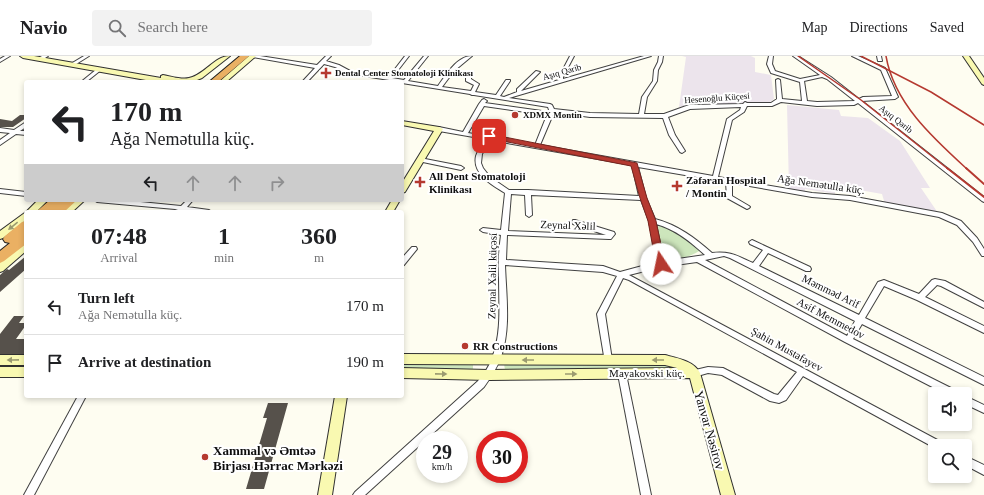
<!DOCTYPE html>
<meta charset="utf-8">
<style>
:root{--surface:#fff;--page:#f2f2f2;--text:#202124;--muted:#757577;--line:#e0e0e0}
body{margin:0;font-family:Georgia,serif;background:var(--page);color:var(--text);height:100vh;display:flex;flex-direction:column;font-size:15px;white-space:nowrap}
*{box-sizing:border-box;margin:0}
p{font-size:13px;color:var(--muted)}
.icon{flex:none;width:22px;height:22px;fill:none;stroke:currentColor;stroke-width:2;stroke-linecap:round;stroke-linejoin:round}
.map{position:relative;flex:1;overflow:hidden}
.drawer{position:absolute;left:24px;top:154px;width:380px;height:188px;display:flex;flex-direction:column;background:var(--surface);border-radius:4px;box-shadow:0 2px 6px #0003}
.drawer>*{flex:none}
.banner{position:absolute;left:24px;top:24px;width:380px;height:122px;border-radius:4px;box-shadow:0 2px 6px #0003;background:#fff;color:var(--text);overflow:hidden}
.tools{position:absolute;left:928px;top:331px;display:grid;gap:8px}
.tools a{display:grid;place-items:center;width:44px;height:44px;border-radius:4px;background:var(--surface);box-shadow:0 2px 6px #0003;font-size:20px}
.speed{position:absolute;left:416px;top:375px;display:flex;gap:8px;font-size:20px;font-weight:700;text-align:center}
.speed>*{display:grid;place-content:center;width:52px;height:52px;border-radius:50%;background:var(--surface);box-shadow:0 2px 6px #0003;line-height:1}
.speed small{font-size:10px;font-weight:400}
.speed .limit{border:6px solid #d22;background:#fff;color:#111}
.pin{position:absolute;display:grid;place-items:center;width:34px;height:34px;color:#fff;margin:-17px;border-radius:8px;box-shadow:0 2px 6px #0006}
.me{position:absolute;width:44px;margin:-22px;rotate:349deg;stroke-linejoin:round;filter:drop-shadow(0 0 3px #0008)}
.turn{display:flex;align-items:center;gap:14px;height:84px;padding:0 20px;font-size:18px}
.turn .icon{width:52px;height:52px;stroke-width:2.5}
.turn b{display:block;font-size:28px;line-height:34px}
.lanes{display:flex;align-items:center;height:38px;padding:0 20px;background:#0003;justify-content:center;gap:20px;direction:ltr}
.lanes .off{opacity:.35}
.eta{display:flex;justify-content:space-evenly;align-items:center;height:68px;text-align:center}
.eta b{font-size:24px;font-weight:600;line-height:28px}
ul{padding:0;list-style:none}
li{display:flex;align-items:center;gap:12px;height:56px;padding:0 20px;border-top:1px solid var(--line)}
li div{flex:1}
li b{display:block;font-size:15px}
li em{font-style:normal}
header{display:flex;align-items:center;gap:24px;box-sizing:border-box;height:56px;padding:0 20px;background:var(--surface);border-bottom:1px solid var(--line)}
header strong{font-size:19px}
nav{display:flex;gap:22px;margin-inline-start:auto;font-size:14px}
.search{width:280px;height:36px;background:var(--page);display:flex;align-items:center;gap:10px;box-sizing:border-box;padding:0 14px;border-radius:4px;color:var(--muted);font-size:15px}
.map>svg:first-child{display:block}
.industrial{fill:#ece4ec}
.green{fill:#cde6bc}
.building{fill:#56514b}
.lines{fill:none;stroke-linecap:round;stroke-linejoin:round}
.street-casing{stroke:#414141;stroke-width:2}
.secondary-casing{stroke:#303030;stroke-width:2}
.highway-casing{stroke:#1f1f1f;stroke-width:2}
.street{fill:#fff;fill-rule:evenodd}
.secondary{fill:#f9f9b1;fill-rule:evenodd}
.highway{fill:#eab063;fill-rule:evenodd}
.rail-far1{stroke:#b53930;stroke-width:1.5}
.rail{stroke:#b53930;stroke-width:2}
.oneway{fill:#9b9b70}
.route{fill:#b53930;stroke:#76251f}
.poi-dot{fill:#b53930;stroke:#fff;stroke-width:1.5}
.labels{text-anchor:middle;stroke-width:4;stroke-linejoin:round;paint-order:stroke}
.far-street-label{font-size:9px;fill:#0e0e0e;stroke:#fff}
.far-poi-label{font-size:9px;font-weight:bold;fill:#0e0e0e;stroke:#fff;text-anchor:start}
.poi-label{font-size:11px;font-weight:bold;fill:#0e0e0e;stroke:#fff;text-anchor:start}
.street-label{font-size:11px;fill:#0e0e0e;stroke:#fff}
.near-street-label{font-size:13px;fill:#0e0e0e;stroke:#fff}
.near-poi-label{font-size:13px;font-weight:bold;fill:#0e0e0e;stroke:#fff;text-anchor:start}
</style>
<header>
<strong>Navio</strong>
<div class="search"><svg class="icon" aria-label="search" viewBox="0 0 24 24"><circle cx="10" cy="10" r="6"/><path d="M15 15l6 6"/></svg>Search here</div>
<nav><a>Map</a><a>Directions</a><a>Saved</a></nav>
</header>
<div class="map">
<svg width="984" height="439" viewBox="0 0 984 439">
<rect width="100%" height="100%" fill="#fefdf1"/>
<g class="industrial">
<polygon points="682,0 751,0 755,2 755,16 771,19 774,43 770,46 687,50 679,51 686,1"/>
<polygon points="787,49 839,54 841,60 868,62 900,85 930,132 921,132 938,157 885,148 882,138 843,131 843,135 835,133 835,138 805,133 805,136 789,133"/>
</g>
<g class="green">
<path d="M662 169 691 184 701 194C689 201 675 207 661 203L656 171Z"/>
<polygon points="402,307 473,308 473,314 402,313"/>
<polygon points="504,308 667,308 669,314 505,314"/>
</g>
<g class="building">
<polygon points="20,59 26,59 26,62 13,71 0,71 0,63 12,65"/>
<polygon points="26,200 26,213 0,236 0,219 7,213 9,214"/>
<polygon points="14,260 24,260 19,267 26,267 26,269 16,283 26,283 26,298 0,298 0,278"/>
<polygon points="268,347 288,347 264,433 246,433 267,362 263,362"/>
</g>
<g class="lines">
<g class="street-casing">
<g id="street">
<polygon points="5,0 10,0 0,6 0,3"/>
<polygon points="42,0 48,0 42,4 38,4 38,2"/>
<polygon points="84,0 89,0 73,10 69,9"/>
<path d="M250 0H260L317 9 326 0H331L326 5 339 9 352 16 388 22 405 0H409L392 22 404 24 424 0H428L408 25 438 30C446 19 457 0 472 0L454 15 442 31 471 35 474 29 466 25V21L461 19 463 18 471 19V23L479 28 475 36 496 39 506 24H510V25L500 40 504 41 517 36V33L536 15 540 16 521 35 559 24V21L570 0H574L563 21V23L644 0H651L509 42 550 48 552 49 554 53 590 57 639 58 642 41 653 25 654 14 658 6 659 0H663L662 6 658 14 657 25 647 41 644 58H664L689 49 743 48 745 46 747 47H771L777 43 776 24 778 23 780 24 782 43 802 45 800 26 771 17 767 8 769 0H773L772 8 775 15 800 23 820 19 793 0H798L831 21 859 43 863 41 892 40 881 14 852 0H858L885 12 898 41 895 43 862 45 984 141V146L982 145 858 47 854 49 817 50 781 46 772 50H747L744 56 732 64 718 121 812 137 850 140 942 157 961 165 977 182 984 193V200H982L973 186 957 169 939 161 850 144 812 141 732 127V140L749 150 750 151 749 152 747 153 727 142 726 126 638 111 646 142 655 163C678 169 695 182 712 197 731 195 737 200 753 207L763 194 750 188 749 186 752 184 810 211 811 213 810 215H806L768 197 759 210 859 259 878 226 884 224 919 238 932 224 935 223 945 225 984 246V252L941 230 937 229 925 241 984 270V277L917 244 884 230 865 262 984 321V329L862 268 853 283 957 335 958 338H946L845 286 697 206 661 211 629 219 943 387 944 390H935V392L803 320 786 344 779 347 770 345 722 319 708 317 694 321 691 319 690 317 691 315 708 311 723 312 774 338 778 339 797 316 629 224 623 222 605 258 612 304 611 306 608 307 605 306 597 258 617 220 603 216 505 209C506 239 511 272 501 301 497 312 491 321 484 331L365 439H353L355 436 478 325C484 318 489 311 492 302 502 277 499 248 499 222 498 208 499 193 501 179L483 176 480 174 483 172 501 174 505 137C492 129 472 118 476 100 478 94 482 88 485 83L439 75 436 73 439 71 463 76 479 48 482 44 484 43 487 45 485 47 549 56V54L548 51 474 39H472L470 38 402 27V26L351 18 335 11 324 8 307 26H302L315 12 252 1ZM822 21 827 23 855 45 817 46 807 45 804 25ZM484 50 547 59 535 89 491 81V79L489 78 486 80 468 77ZM741 51 740 54 727 63 713 120 540 89 554 56 590 61 663 62 669 79 680 96 682 97 685 95 675 79 668 61 690 53ZM490 84 632 109 639 140 528 134H509L490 121 483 112 481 107 482 98ZM511 138 525 139 526 159 529 161 532 159 531 139 641 144 649 165 657 206 620 216 603 210 506 204 507 179 609 183H611L615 178 614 176 575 164H573L572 166 573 168 606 179 508 175ZM656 168C675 173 691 186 705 199L664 205ZM724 200 730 202 855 265 847 280 705 204Z"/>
<polygon points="877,0 881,0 882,5 878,5"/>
<polygon points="97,13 101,14 86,26 81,26"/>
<polygon points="26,66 26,71 20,75 26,75 26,79 16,78 0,89 0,84 10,77 0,76 0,72 14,74"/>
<polygon points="420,102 461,110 464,112 461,114 418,105 418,103"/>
<polygon points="0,133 26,136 26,140 0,137"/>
<polygon points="94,144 120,144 181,150 187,144 193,144 187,151 209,154 212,156 195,156 184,154 181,156 179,155 178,154 175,153 97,146"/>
<polygon points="412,191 416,191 417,193 404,209 402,210 402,202"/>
<polygon points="622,314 625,315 626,318 651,439 641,439 618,318 619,315"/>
<polygon points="78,340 86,340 34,439 24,439"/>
<polygon points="965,340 984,349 984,357 965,348"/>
<polygon points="965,400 984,409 984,419 965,409"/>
</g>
</g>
<g class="secondary-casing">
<g id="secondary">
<path d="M20 0H34L161 22V20L163 19C170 20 181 24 189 22 205 19 214 0 230 0L202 22 192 26 170 24 172 26H157L23 2Z"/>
<polygon points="249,0 256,0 226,26 219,26"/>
<polygon points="963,0 969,0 984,22 984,29 982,28"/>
<polygon points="402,65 439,71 443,73 405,136 402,137 402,127 434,75 402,69"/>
<polygon points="38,144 48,144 36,156 26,156 26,164 3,182 0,183 0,175 26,156"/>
<polygon points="75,144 85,144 72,156 62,156"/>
<polygon points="392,144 400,144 393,156 385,156"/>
<polygon points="26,187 26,195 3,215 0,216 0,206 23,188"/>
<path d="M402 298 665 299C677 302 694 305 700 317L735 439H721L690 322 489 324 402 322V312L489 314 677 312 665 309 402 308Z"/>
<rect x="0" y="299" width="26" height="10"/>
<rect x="0" y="311" width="26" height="10"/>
<polygon points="335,340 347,340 332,439 318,439"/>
</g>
</g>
<g class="highway-casing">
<g id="highway">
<polygon points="240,0 249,0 218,26 209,26"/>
<polygon points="50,144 63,144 62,145 77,144 64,156 36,156"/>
<polygon points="26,165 26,175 24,177 26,177 26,188 4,205 0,207 0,195 10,187 5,186 3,183 5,180 22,166"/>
</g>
</g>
<use href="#street" class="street"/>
<use href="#secondary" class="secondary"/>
<use href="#highway" class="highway"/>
<g class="rail-far1">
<polyline points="798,0 861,44 948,113"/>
<polyline points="861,0 931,36 984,69"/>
<path d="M886 0C894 47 933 82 967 113"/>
</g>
<g class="rail">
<polyline points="947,112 984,141"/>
<polyline points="966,112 984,128"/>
</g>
</g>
<defs><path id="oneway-solid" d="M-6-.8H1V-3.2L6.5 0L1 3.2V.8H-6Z"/></defs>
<g class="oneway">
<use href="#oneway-solid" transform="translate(13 170) rotate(141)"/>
<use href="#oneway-solid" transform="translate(13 304) rotate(179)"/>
<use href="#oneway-solid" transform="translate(528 304) rotate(180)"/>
<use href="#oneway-solid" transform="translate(658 304) rotate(-180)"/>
<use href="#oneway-solid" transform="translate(441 318) rotate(1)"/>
<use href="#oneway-solid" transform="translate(571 318)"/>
</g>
<polygon class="route" points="489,78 637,107 647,142 656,165 665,208 664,211 661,212 656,208 648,165 640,142 631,110 487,82 486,80"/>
<g class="poi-dot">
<path d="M324 11h4v4h4v4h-4v4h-4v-4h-4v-4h4z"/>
<circle cx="515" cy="59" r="4"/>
<path d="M418 120h4v4h4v4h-4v4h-4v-4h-4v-4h4z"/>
<path d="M675 124h4v4h4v4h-4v4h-4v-4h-4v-4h4z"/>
<circle cx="465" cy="290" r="4"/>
<circle cx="205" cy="401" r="4"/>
</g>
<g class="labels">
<g class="far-street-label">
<text transform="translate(562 16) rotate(-16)" y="3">Aşıq Qərib</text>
<text transform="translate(717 42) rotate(-4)" y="3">Hesenoğlu Küçesi</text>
<text transform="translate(896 63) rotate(38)" y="3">Aşıq Qərib</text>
</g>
<g class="far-poi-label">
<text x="335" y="20">Dental Center Stomatoloji Klinikası</text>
<text x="523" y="62">XDMX Montin</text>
</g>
<g class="poi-label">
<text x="429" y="124">All Dent Stomatoloji<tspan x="429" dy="13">Klinikası</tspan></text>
<text x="686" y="128">Zəfəran Hospital<tspan x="686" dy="13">/ Montin</tspan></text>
<text x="473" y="294">RR Constructions</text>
</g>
<g class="street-label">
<text transform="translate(821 128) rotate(8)" y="4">Ağa Nemətulla küç.</text>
<text transform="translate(568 169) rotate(2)" y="4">Zeynal Xəlil</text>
<text transform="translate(492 220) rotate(-89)" y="4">Zeynal Xəlil küçəsi</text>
<text transform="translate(831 235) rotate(26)" y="4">Məmməd Arif</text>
<text transform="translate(831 262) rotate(28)" y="4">Asif Memmedov</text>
<text transform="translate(787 293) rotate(29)" y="4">Şahin Mustafayev</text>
<text x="647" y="321">Mayakovski küç.</text>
</g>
<g class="near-street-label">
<text transform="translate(710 374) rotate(74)" y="5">Yanvar Nəsirov</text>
</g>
<g class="near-poi-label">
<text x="213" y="399">Xammal və Əmtəə<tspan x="213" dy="15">Birjası Hərrac Mərkəzi</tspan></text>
</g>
</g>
</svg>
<div class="tools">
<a><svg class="icon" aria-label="sound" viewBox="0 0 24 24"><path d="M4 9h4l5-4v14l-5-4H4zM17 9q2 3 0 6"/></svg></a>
<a><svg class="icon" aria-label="search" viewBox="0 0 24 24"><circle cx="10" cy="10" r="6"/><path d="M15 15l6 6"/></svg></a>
</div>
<div class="speed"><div>29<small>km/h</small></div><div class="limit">30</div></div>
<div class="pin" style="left:489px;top:80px;background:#d93025"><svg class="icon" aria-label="arrive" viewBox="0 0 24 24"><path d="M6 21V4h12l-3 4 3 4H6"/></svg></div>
<svg class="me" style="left:661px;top:208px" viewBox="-20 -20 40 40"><circle r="19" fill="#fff"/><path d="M0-13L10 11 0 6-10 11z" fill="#b53930"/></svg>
<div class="banner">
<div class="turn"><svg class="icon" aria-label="left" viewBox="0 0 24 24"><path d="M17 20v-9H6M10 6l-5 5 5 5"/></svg><div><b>170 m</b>Ağa Nemətulla küç.</div></div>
<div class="lanes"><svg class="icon" aria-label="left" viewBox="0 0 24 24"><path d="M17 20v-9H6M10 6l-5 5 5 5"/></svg><svg class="icon off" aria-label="ahead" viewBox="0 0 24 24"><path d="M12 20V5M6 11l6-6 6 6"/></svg><svg class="icon off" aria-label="ahead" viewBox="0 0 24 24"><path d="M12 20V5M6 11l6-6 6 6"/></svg><svg class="icon off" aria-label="right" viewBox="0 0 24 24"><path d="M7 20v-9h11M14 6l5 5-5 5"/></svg></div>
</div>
<section class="drawer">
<div class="eta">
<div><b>07:48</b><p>Arrival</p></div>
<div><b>1</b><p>min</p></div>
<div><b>360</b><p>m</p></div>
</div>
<ul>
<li><svg class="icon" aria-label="left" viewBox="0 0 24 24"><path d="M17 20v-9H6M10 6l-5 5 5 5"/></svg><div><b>Turn left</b><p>Ağa Nemətulla küç.</p></div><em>170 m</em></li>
<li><svg class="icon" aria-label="arrive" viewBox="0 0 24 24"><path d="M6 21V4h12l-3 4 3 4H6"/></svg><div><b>Arrive at destination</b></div><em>190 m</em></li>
</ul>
</section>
</div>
